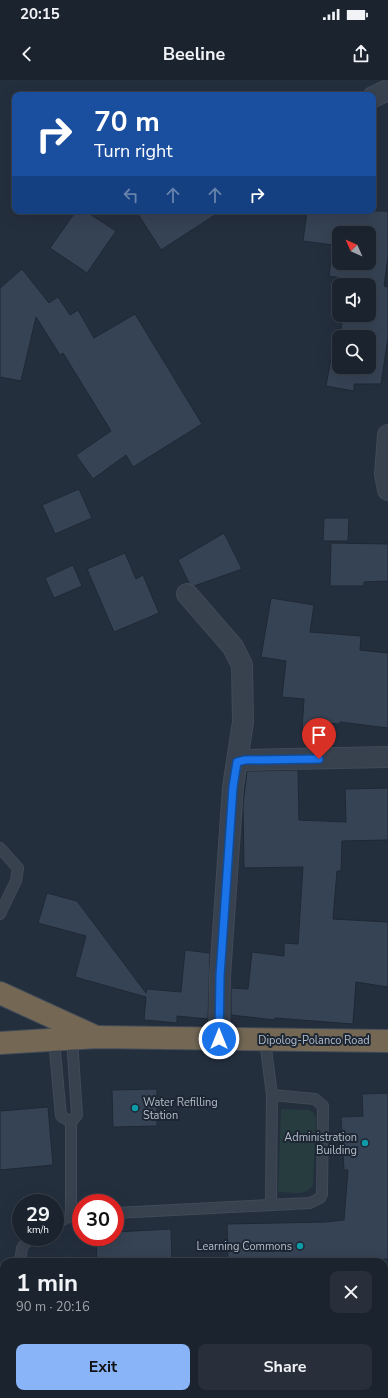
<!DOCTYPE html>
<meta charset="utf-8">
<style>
:root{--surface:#1b232e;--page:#282f3a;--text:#f1f3f6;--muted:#a0a4aa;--line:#39404a;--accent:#8ab4f8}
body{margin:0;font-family:"Nunito Sans",sans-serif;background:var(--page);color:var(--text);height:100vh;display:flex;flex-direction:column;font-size:15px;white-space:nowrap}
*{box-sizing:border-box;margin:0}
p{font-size:13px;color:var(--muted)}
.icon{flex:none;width:22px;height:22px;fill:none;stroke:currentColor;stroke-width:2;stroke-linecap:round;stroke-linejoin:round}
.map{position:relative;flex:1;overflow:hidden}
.side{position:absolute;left:0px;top:1178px;width:388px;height:140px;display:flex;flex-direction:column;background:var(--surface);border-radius:12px 12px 0 0;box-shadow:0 4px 16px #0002,0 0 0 1px var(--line)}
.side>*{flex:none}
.banner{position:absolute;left:12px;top:12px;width:364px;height:122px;border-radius:8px;box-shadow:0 4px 16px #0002,0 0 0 1px var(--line);background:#1a4fa0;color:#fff;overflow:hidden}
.needle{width:26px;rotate:315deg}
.fabs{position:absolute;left:332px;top:146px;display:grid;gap:8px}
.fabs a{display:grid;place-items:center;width:44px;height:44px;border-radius:8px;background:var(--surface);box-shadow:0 4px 16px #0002,0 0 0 1px var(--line);font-size:20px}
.speed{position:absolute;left:12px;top:1114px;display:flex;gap:8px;font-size:20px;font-weight:700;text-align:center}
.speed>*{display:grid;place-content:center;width:52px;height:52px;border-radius:50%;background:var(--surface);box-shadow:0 4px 16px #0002,0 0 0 1px var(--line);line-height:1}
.speed small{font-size:10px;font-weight:400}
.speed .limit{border:6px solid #d22;background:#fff;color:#111}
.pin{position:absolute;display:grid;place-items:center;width:34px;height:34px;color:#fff;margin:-41px -17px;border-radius:50% 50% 50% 0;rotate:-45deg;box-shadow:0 0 4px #0007}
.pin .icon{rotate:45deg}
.me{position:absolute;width:44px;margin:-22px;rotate:0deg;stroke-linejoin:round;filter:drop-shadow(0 0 3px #0008)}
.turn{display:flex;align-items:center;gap:14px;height:84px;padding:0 16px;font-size:18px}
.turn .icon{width:52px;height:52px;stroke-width:2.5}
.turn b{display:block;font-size:28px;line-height:34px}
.lanes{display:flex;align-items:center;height:38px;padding:0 16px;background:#0003;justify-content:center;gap:20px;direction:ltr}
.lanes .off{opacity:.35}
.round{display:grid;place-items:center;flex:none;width:42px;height:42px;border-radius:8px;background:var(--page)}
.headline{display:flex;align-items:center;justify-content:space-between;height:68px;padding:0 16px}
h1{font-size:24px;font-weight:700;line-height:30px}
.button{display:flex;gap:8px;margin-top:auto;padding:8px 16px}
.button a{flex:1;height:46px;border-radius:8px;background:var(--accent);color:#111;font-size:16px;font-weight:700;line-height:46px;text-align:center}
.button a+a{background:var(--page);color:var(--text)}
.status{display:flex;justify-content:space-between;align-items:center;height:28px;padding:0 20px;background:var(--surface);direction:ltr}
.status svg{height:11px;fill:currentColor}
header{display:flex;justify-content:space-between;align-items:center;height:52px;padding:0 16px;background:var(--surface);font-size:18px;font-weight:700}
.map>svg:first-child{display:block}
.green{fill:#263c3f}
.building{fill:#364354;stroke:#1f2835;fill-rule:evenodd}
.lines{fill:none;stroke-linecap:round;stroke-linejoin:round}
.lane-casing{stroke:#414a57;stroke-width:12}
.street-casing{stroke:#414a57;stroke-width:22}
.highway-casing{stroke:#434c59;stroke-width:24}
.lane{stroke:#38414e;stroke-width:10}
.street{stroke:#38414e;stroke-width:20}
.highway{stroke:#746855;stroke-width:22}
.route-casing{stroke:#114b97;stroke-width:10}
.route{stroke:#1a73e8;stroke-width:7}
.culture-dot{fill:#0f9aa8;stroke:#1d2633;stroke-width:1.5}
.labels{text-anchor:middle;stroke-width:4;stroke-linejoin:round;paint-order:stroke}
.street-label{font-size:11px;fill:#b4bcc9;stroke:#1d2633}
.poi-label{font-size:11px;fill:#b4bcc9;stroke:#1d2633;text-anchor:end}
</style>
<div class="status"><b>20:15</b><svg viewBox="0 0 49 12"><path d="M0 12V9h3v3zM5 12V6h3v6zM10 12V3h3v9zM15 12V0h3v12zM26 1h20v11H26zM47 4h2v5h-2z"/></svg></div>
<header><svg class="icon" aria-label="back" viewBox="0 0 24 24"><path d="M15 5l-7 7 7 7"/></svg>Beeline<svg class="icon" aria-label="share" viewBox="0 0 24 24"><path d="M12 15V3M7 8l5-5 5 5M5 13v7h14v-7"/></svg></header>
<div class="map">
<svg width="388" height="1318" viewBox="0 0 388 1318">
<rect width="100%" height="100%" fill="#242f3e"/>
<path class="green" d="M281 1029 308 1030 314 1033 316 1038 313 1105C306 1117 290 1112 278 1112Z"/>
<g class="building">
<polygon points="76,131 85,131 116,151 87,193 50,168"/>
<polygon points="136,131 221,131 161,170"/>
<path d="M307 131H388V177L384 206 388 207V258L381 304H354V311L326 306 333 268 338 269 339 260V287H369V257H340L343 235H369V205H342L343 198 329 196 333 165 303 161ZM339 153H369V183H339Z"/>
<polygon points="22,189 49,223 58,217 70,235 78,230 94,258 135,234 202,344 133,387 126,375 93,399 76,375 111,351 63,273 60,275 36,237 21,301 0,297 0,208"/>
<polygon points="79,409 92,438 55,454 42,425"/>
<polygon points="324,438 349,438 348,461 323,461"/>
<polygon points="224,453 242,489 194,506 189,503 178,480"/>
<polygon points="331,463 388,464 388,501 364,502 364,506 330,506"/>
<polygon points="125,473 136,499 143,495 159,533 114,552 87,489"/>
<polygon points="73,485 82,506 54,518 45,498"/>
<polygon points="271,518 314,525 310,552 361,556 360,570 388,573 388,648 340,642 340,644 323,643 322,652 302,650 304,619 282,617 286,581 261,577"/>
<polygon points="298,690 299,740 346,742 345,709 388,708 388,760 342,761 341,791 337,791 333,839 388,842 388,907 356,902 353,944 275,938 275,940 231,935 231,908 248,909 252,872 284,876 284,863 298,864 303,787 244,788 243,725 247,691"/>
<polygon points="47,813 77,821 146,913 147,909 181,912 185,870 210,873 208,939 177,936 177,943 144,940 146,917 75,897 86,856 38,843"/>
<polygon points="157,1009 157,1046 113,1047 112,1010"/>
<polygon points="388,1013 388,1179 335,1182 228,1182 227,1144 325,1142 344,1140 348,1090 344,1090 341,1037 363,1036 362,1014"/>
<polygon points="48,1027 53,1085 0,1090 0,1031"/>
<polygon points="171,1149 172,1182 97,1182 96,1157 115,1157 115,1152"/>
</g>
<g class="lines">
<g class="lane-casing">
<g id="lane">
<polyline points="0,768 18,788 16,801 0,834"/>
<polyline points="54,960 61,1036 71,1042"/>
<polyline points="265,961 272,1015 271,1125"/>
<polyline points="115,1133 310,1123 320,1118 322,1114 323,1026 315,1019 272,1015"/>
<polyline points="55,1144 71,1136 71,1042 77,1035 72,959"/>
<polyline points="20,1182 22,1168 30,1157"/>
</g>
</g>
<g class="street-casing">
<g id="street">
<polyline points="373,17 388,10"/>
<polyline points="388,355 385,394 388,410"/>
<polyline points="187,514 233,567 242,585 243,642 233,707 220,896 219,959"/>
<polyline points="237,682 245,680 388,677"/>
<polyline points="384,1254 388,1257"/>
<polyline points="257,1318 260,1314"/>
</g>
</g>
<g class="highway-casing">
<g id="highway">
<polyline points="0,913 94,956"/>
<polyline points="0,963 97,957 388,961"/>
</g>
</g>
<use href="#lane" class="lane"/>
<use href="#street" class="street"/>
<use href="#highway" class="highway"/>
</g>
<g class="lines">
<g class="route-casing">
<polyline id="route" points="219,959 220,896 233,707 237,682 245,680 319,679"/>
</g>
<use href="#route" class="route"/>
</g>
<g class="culture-dot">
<circle cx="135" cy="1028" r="4"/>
<circle cx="365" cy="1063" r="4"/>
<circle cx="300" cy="1166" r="4"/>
</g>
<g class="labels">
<g class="street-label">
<text x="314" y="964">Dipolog-Polanco Road</text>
</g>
<g class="poi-label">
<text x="143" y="1026" text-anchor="start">Water Refilling<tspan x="143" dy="13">Station</tspan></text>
<text x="357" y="1061">Administration<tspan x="357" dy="13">Building</tspan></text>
<text x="292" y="1170">Learning Commons</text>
</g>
</g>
</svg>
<div class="fabs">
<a><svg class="needle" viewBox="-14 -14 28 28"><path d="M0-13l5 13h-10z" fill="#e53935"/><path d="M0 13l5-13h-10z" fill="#a0a4aa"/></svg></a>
<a><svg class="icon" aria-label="sound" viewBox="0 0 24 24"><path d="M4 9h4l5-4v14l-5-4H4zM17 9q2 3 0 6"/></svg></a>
<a><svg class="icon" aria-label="search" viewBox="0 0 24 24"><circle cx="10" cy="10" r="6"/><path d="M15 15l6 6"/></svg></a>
</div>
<div class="speed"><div>29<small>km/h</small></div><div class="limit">30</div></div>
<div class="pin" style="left:319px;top:679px;background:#d93025"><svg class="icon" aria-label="arrive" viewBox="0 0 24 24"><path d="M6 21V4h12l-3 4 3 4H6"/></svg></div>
<svg class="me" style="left:219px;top:959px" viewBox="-20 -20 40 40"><circle r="17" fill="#1a73e8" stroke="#fff" stroke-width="3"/><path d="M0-11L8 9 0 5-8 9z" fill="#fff"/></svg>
<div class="banner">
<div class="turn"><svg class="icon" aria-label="right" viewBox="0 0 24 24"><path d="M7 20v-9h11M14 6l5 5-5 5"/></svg><div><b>70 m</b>Turn right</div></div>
<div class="lanes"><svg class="icon off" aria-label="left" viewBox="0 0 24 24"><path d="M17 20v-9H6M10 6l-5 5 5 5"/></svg><svg class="icon off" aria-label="ahead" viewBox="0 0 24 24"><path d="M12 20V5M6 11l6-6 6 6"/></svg><svg class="icon off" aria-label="ahead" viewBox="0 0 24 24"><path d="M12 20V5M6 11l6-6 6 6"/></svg><svg class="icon" aria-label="right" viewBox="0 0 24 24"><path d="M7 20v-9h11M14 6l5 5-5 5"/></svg></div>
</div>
<section class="side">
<div class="headline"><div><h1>1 min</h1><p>90 m · 20:16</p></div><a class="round"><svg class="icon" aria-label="close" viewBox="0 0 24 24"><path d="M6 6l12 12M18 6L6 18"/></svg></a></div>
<div class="button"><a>Exit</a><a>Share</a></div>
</section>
</div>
